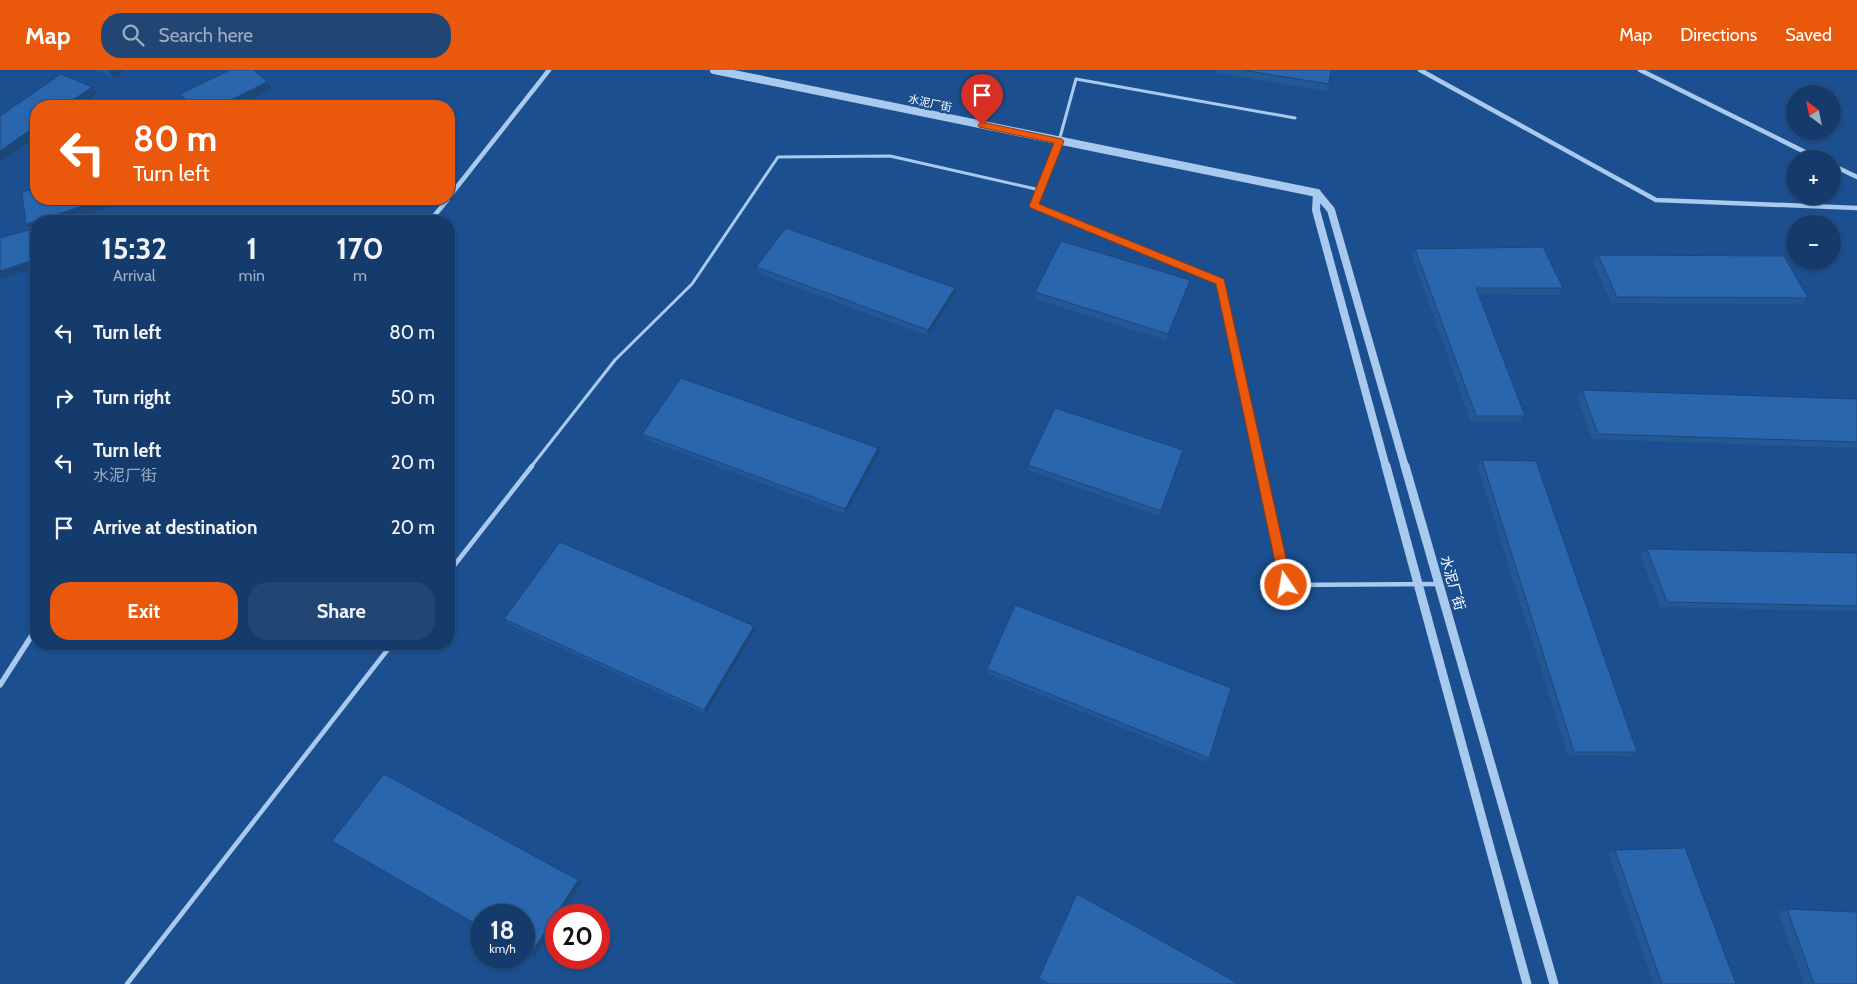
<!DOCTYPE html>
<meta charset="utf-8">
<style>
:root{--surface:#143b6b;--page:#214673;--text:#f1f3f6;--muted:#9dadc1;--line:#33557e;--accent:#ea580c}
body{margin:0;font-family:Cabin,"Noto Sans SC",sans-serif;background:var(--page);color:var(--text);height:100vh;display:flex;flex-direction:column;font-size:19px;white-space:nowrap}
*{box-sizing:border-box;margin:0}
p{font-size:16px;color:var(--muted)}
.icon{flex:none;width:28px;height:28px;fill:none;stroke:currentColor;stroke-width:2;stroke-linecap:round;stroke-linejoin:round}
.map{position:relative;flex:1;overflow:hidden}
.details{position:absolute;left:30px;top:145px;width:425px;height:435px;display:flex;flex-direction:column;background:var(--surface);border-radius:20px;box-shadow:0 1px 4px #0004,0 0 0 1px var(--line)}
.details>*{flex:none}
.guide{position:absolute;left:30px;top:30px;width:425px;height:105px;border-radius:20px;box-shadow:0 1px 4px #0004,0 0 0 1px var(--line);background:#ea580c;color:#fff;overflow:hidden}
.needle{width:32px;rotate:328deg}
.buttons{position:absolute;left:1786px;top:15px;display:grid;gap:10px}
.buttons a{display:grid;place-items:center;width:55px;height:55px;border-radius:50%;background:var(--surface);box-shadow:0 1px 4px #0004,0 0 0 1px var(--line);font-size:25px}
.speed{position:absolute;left:470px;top:834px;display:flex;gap:10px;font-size:25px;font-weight:700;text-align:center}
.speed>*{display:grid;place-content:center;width:65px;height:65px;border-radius:50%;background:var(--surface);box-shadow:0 1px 4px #0004,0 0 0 1px var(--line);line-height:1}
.speed small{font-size:12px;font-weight:400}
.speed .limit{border:8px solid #d22;background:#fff;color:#111}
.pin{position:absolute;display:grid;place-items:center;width:42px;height:42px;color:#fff;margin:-51px -21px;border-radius:50% 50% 50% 0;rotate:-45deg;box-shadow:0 0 5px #0007}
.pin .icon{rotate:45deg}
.me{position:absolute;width:55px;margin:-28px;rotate:348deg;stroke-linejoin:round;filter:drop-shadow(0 0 4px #0008)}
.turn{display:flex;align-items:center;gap:18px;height:105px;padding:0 20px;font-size:22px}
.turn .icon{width:65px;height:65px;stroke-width:2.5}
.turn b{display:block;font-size:35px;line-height:42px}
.eta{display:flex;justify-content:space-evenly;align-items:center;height:85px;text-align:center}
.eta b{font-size:30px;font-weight:700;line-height:35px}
.primary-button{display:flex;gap:10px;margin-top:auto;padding:10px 20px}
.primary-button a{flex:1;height:58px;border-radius:20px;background:var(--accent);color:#fff;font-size:20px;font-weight:700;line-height:58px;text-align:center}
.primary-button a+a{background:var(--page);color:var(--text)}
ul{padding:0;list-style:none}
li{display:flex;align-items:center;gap:15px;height:65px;padding:0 20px}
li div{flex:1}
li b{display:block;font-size:19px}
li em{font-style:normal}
header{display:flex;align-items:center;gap:30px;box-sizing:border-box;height:70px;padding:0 25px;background:var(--accent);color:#fff}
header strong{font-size:24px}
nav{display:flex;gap:28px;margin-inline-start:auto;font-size:18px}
.search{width:350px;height:45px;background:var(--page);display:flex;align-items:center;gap:12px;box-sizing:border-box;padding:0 18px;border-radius:20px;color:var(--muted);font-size:19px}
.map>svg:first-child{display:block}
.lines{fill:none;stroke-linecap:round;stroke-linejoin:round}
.service-far1{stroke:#a9c9ee;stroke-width:3}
.service{stroke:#a9c9ee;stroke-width:4.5}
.minor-far1{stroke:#a9c9ee;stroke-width:4.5}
.minor{stroke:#a9c9ee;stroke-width:5.5}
.tertiary-far1{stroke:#a9c9ee;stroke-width:8}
.tertiary{stroke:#a9c9ee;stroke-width:9}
.wall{fill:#245895}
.shaded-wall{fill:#1d4779}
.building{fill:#2a66ad;stroke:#1d4779}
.route{fill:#ea580c;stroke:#983908}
.labels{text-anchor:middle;stroke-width:5;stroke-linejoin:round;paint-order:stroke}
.far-street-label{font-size:11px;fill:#fff;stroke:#1b4f8f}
.street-label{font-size:14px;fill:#fff;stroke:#1b4f8f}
</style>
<header>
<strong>Map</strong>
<div class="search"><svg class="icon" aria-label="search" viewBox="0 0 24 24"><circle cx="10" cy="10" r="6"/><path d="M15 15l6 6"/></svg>Search here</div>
<nav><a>Map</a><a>Directions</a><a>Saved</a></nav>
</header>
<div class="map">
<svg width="1857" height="914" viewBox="0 0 1857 914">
<rect width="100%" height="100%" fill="#1b4f8f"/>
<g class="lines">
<g class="service-far1">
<polyline points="531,397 615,290 692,214 778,87 890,86 1040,120"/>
<polyline points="1261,397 1221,212 1034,136 1059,71 1076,9 1295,48"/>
</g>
<g class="service">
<polyline points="1260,396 1286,515 1438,514"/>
<polyline points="449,502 532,396"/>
<polyline points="127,914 392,574"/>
</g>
<g class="minor-far1">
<polyline points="1420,0 1656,130 1857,138"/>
<polyline points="1640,0 1819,89"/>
<polyline points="1832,95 1857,107"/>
<polyline points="449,127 549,0"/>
<polyline points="430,151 448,129"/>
</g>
<polyline class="minor" points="0,615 36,559"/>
<g class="tertiary-far1">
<polyline points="714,0 1317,123 1331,140 1405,397"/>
<polyline points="1317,123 1316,140 1386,397"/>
</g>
<g class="tertiary">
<polyline points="1386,396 1527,914"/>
<polyline points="1405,396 1554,914"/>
</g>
</g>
<g class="wall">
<polygon points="95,0 126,0 114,8"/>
<polygon points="1217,0 1331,0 1329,14 1327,21 1217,3"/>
<polygon points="272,19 237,36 191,36 180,24"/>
<polygon points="1415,179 1563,218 1558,225 1479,224 1525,346 1520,352 1471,352 1412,186"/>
<polygon points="1598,185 1808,228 1801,234 1611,233 1593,191"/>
<polygon points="756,197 955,224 928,266 758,203"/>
<polygon points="1190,210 1166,270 1034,229 1035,222"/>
<polygon points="1582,320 1857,329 1857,378 1592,369 1577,326"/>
<polygon points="642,364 879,384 845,444 645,369"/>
<polygon points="1482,390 1637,682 1631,686 1568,685 1477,395"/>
<polygon points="1028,395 1161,441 1159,446 1028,400"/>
<polygon points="1647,479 1857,483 1857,541 1660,537 1640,484"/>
<polygon points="504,549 755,560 706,644 508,554"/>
<polygon points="987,599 1209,688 1206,692 987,603"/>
<polygon points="1615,780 1736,914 1654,914 1608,783"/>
<polygon points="1077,824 1239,914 1045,914 1038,910"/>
<polygon points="1787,839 1857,914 1804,914 1778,842"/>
</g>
<g class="shaded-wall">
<polygon points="111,0 126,0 114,8 109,2"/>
<polygon points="267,12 272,19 237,36 219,36"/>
<polygon points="92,17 97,23 79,36 64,36"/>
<polygon points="36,56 36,67 0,92 0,81"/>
<polygon points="102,129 106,129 108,137 62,151 36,151 36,159 33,160 26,154"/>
<polygon points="36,189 36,198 0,209 0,201"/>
<polygon points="1190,210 1188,216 1166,270 1168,264"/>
<polygon points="955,218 955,224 928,266 928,260"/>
<polygon points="878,378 879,384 845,444 845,439"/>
<polygon points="754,556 755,560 706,644 704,640"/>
<polygon points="578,810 582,812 561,845 556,845 556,852 535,887 530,885"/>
</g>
<g class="building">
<polygon points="230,0 254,0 267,12 219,36 193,36 180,24"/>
<polygon points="1242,0 1331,0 1329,14"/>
<polygon points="61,4 92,17 64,36 36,36 36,56 0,81 0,46"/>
<polygon points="36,118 36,129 102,129 102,130 26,154 22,122"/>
<polygon points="36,158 36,189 0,201 0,168"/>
<polygon points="786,158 955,218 928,260 756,197"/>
<polygon points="1061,171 1190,210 1168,264 1035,222"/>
<polygon points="1543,177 1563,218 1476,218 1525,346 1476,346 1415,179"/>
<polygon points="1598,185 1784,186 1808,228 1617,227"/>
<polygon points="681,308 878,378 845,439 642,364"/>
<polygon points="1582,320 1857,329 1857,372 1598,364"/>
<polygon points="1055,338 1183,380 1161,441 1028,395"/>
<polygon points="1482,390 1536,391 1637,682 1574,682"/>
<polygon points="560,472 754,556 704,640 504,549"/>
<polygon points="1647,479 1857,483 1857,536 1667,532"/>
<polygon points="1015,535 1231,618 1209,688 987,599"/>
<polygon points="384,704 578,810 530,885 524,881 524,845 481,845 481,857 332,771"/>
<polygon points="1685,778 1736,914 1662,914 1615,780"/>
<polygon points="1077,824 1239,914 1049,914 1039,908"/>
<polygon points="1787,839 1857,842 1857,914 1814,914"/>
</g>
<polygon class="route" points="982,52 1062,69 1064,71 1039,134 1224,209 1292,515 1290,519 1286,520 1282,519 1280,515 1216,214 1031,138 1029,136 1054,73 979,57 978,55"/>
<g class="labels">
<g class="far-street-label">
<text transform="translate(930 33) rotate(12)" y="4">水泥厂街</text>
</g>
<g class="street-label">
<text transform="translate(1453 513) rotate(74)" y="5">水泥厂街</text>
</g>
</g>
</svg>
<div class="buttons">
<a><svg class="needle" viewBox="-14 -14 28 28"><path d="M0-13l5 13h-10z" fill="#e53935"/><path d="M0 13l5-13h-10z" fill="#9dadc1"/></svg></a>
<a>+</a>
<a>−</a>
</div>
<div class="speed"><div>18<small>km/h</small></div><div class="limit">20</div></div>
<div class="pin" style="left:982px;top:55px;background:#d93025"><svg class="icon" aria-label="arrive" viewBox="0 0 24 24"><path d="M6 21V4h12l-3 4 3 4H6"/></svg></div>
<svg class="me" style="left:1286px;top:515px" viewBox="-20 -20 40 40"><circle r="17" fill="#ea580c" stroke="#fff" stroke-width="3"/><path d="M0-11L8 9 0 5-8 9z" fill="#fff"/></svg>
<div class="guide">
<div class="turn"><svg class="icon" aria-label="left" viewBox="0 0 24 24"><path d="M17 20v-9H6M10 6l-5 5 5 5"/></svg><div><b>80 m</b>Turn left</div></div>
</div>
<section class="details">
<div class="eta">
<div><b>15:32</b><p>Arrival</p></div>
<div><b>1</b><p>min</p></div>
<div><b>170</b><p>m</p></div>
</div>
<ul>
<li><svg class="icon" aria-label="left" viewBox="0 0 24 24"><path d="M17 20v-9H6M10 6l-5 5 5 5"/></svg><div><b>Turn left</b></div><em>80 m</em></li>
<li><svg class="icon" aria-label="right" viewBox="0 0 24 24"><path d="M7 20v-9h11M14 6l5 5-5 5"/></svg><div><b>Turn right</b></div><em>50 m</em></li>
<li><svg class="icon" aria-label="left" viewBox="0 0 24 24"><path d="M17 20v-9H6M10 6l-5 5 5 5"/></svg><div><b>Turn left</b><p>水泥厂街</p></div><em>20 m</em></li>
<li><svg class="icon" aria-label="arrive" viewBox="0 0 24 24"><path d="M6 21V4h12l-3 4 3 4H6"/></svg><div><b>Arrive at destination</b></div><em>20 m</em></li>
</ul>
<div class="primary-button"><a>Exit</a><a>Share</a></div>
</section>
</div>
